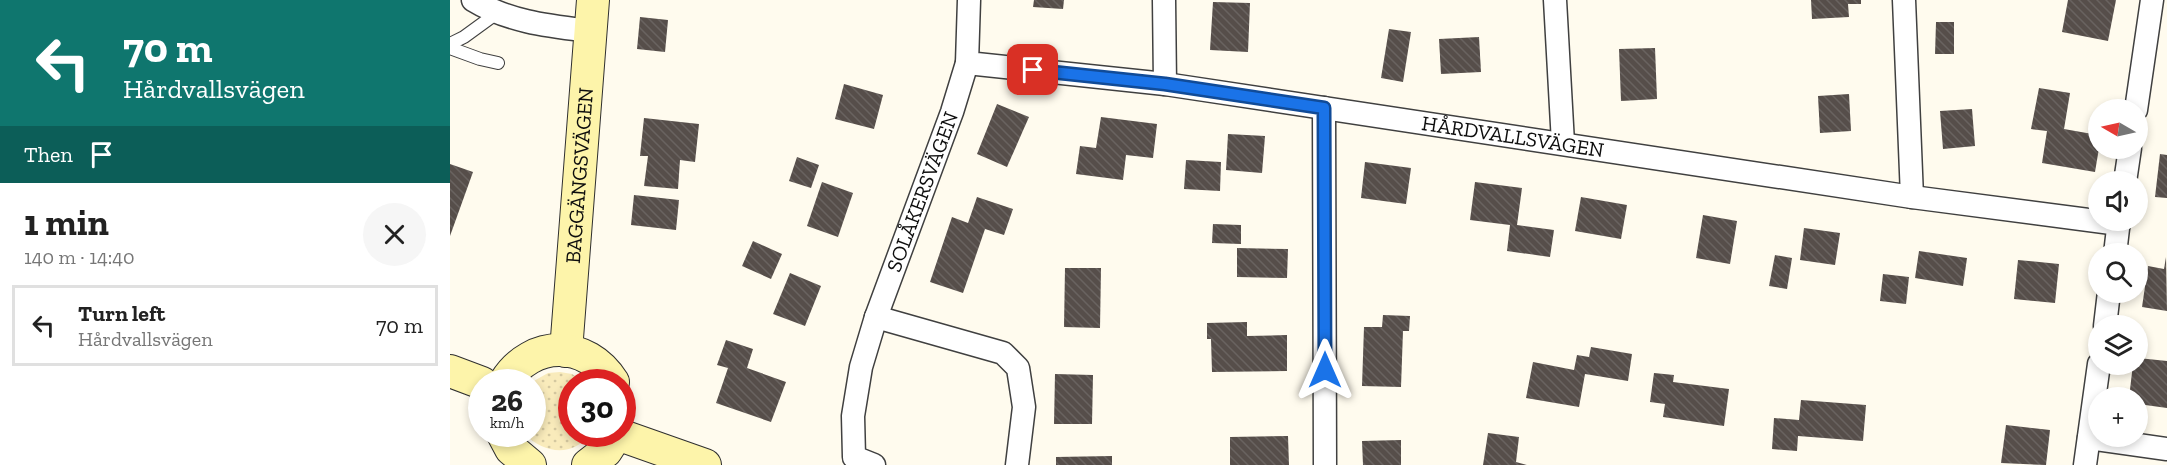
<!DOCTYPE html>
<meta charset="utf-8">
<style>
:root{--surface:#fff;--page:#f6f6f6;--text:#222;--muted:#767676;--line:#e0e0e0}
body{margin:0;font-family:"Zilla Slab",serif;background:var(--page);color:var(--text);height:100vh;display:flex;flex-direction:column;font-size:22px;white-space:nowrap}
*{box-sizing:border-box;margin:0}
p{font-size:20px;color:var(--muted)}
.icon{flex:none;width:33px;height:33px;fill:none;stroke:currentColor;stroke-width:2;stroke-linecap:round;stroke-linejoin:round}
.map{position:relative;flex:1;overflow:hidden}
.details{display:flex;flex-direction:column;background:var(--surface);width:450px}
.details>*{flex:none}
.top-card{background:#0f766e;color:#fff;overflow:hidden}
.needle{width:39px;rotate:279deg}
.controls{position:absolute;left:1638px;top:99px;display:grid;gap:12px}
.controls a{display:grid;place-items:center;width:60px;height:60px;border-radius:50%;background:var(--surface);box-shadow:0 3px 9px #0003;font-size:30px}
.speed{position:absolute;left:18px;top:369px;display:flex;gap:12px;font-size:30px;font-weight:700;text-align:center}
.speed>*{display:grid;place-content:center;width:78px;height:78px;border-radius:50%;background:var(--surface);box-shadow:0 3px 9px #0003;line-height:1}
.speed small{font-size:15px;font-weight:400}
.speed .limit{border:9px solid #d22;background:#fff;color:#111}
.pin{position:absolute;display:grid;place-items:center;width:51px;height:51px;color:#fff;margin:-26px;border-radius:12px;box-shadow:0 3px 9px #0006}
.me{position:absolute;width:66px;margin:-33px;rotate:0deg;stroke-linejoin:round;filter:drop-shadow(0 0 4px #0008)}
.turn{display:flex;align-items:center;gap:21px;height:126px;padding:0 24px;font-size:27px}
.turn .icon{width:78px;height:78px;stroke-width:2.5}
.turn b{display:block;font-size:42px;line-height:51px}
.then{display:flex;align-items:center;height:57px;padding:0 24px;background:#0003;gap:12px;font-size:22px}
.round{display:grid;place-items:center;flex:none;width:63px;height:63px;border-radius:32px;background:var(--page)}
.head{display:flex;align-items:center;justify-content:space-between;height:102px;padding:0 24px}
h1{font-size:36px;font-weight:700;line-height:45px}
ul{padding:0;list-style:none}
li{display:flex;align-items:center;gap:18px;height:81px;margin:0 12px 9px;padding:0 12px;border:3px solid var(--line);border-radius:0px}
li div{flex:1}
li b{display:block;font-size:22px}
li em{font-style:normal}
main{display:flex;flex:1;min-height:0}
.map>svg:first-child{display:block}
.sand{fill:url(#sand-dots)}
.building{fill:url(#building-back-hatch)}
.lines{fill:none;stroke-linecap:round;stroke-linejoin:round}
.lane-casing{stroke:#404040;stroke-width:14}
.street-casing{stroke:#404040;stroke-width:25}
.secondary-casing{stroke:#2f2f2f;stroke-width:34}
.lane{stroke:#fff;stroke-width:12}
.street{stroke:#fff;stroke-width:22}
.secondary{stroke:#fdf4aa;stroke-width:32}
.route-casing{stroke:#114b97;stroke-width:15}
.route{stroke:#1a73e8;stroke-width:10}
.labels{text-anchor:middle;stroke-width:6;stroke-linejoin:round;paint-order:stroke}
.street-label{font-size:21px;fill:#0d0d0d;stroke:#fff}
</style>
<main>
<section class="details">
<div class="top-card">
<div class="turn"><svg class="icon" aria-label="left" viewBox="0 0 24 24"><path d="M17 20v-9H6M10 6l-5 5 5 5"/></svg><div><b>70 m</b>Hårdvallsvägen</div></div>
<div class="then">Then<svg class="icon" aria-label="arrive" viewBox="0 0 24 24"><path d="M6 21V4h12l-3 4 3 4H6"/></svg></div>
</div>
<div class="head"><div><h1>1 min</h1><p>140 m · 14:40</p></div><a class="round"><svg class="icon" aria-label="close" viewBox="0 0 24 24"><path d="M6 6l12 12M18 6L6 18"/></svg></a></div>
<ul>
<li><svg class="icon" aria-label="left" viewBox="0 0 24 24"><path d="M17 20v-9H6M10 6l-5 5 5 5"/></svg><div><b>Turn left</b><p>Hårdvallsvägen</p></div><em>70 m</em></li>
</ul>
</section>
<div class="map">
<svg width="1717" height="465" viewBox="0 0 1717 465">
<defs>
<pattern id="sand-dots" width="8" height="8" patternUnits="userSpaceOnUse" patternTransform="scale(1.5)"><rect width="8" height="8" fill="#f9ebbb"/><path d="M2 2h.1M6 6h.1" fill="none" stroke="#d4c8a0" stroke-width="1.8" stroke-linecap="round"/></pattern>
<pattern id="building-back-hatch" width="6" height="6" patternUnits="userSpaceOnUse" patternTransform="scale(1.5)"><rect width="6" height="6" fill="#564e4a"/><path d="M-1 5l2 2M0 0l6 6M5-1l2 2" fill="none" stroke="#696360"/></pattern>
</defs>
<rect width="100%" height="100%" fill="#fffbee"/>
<path class="sand" d="M110 372 122 374 135 382H122V434H140C123 457 94 454 75 434H82V382L98 373Z"/>
<g class="building">
<polygon points="584,0 614,0 613,9 583,7"/>
<polygon points="1361,0 1411,0 1411,4 1398,4 1399,17 1362,19"/>
<polygon points="1618,0 1666,0 1658,41 1612,32"/>
<polygon points="763,2 800,3 798,52 760,50"/>
<polygon points="190,17 218,20 215,52 187,49"/>
<polygon points="1486,22 1504,22 1504,54 1485,54"/>
<polygon points="939,29 961,32 953,82 931,78"/>
<polygon points="1029,37 1031,72 991,74 989,39"/>
<polygon points="1205,48 1207,99 1171,101 1169,49"/>
<polygon points="394,84 433,95 424,129 385,119"/>
<polygon points="1589,88 1620,93 1614,129 1648,135 1649,148 1645,172 1592,163 1597,131 1581,129"/>
<polygon points="1399,94 1401,131 1370,133 1368,96"/>
<polygon points="547,104 579,117 557,167 527,154"/>
<polygon points="1522,109 1525,146 1493,149 1490,111"/>
<polygon points="651,117 707,124 703,158 676,155 673,180 626,174 630,146 646,148"/>
<polygon points="194,118 249,124 245,162 230,160 228,189 194,186 198,156 190,156"/>
<polygon points="778,134 815,136 812,173 776,170"/>
<polygon points="1710,154 1717,155 1717,198 1705,197"/>
<polygon points="347,157 369,165 361,188 339,181"/>
<polygon points="736,160 771,162 770,191 734,189"/>
<polygon points="915,162 961,168 956,204 911,198"/>
<polygon points="0,164 23,172 0,236"/>
<polygon points="372,182 403,193 388,237 357,226"/>
<polygon points="1025,182 1072,188 1067,225 1104,230 1100,257 1057,251 1060,225 1020,220"/>
<polygon points="184,195 229,200 226,230 181,225"/>
<polygon points="527,197 563,209 554,235 535,229 513,293 480,282 502,217 518,223"/>
<polygon points="1131,197 1177,205 1171,239 1125,231"/>
<polygon points="1253,215 1287,221 1280,264 1246,258"/>
<polygon points="763,224 791,225 791,244 762,243"/>
<polygon points="1354,228 1390,233 1385,265 1350,260"/>
<polygon points="303,241 332,254 321,279 292,266"/>
<polygon points="787,248 838,249 837,278 787,277"/>
<polygon points="1469,251 1517,258 1513,286 1465,278"/>
<polygon points="1325,255 1342,258 1337,289 1319,286"/>
<polygon points="1716,257 1717,311 1692,307 1698,266 1714,269"/>
<polygon points="1568,260 1609,264 1605,303 1564,299"/>
<polygon points="615,268 651,268 650,328 614,327"/>
<polygon points="340,273 371,286 355,326 323,314"/>
<polygon points="1433,274 1459,277 1456,304 1430,301"/>
<polygon points="933,315 960,316 959,331 953,331 951,387 912,386 914,327 932,327"/>
<polygon points="797,322 797,336 837,335 837,371 762,372 761,339 757,339 757,323"/>
<polygon points="276,340 303,349 297,368 336,382 321,422 266,403 278,368 267,365"/>
<polygon points="1141,347 1182,354 1178,381 1135,374 1129,407 1076,398 1083,362 1124,370 1127,355 1139,357"/>
<polygon points="1688,358 1717,361 1717,408 1688,404 1688,398 1679,398 1683,364 1688,364"/>
<polygon points="1204,373 1224,375 1223,382 1279,389 1274,426 1213,417 1215,404 1200,402"/>
<polygon points="605,374 643,375 642,424 604,424"/>
<polygon points="1351,400 1416,405 1413,441 1348,436 1347,451 1322,449 1324,418 1349,420"/>
<polygon points="1556,425 1600,430 1596,465 1551,463"/>
<polygon points="1038,433 1069,437 1066,462 1077,465 1033,465"/>
<polygon points="838,436 839,465 780,465 780,437"/>
<polygon points="951,440 951,465 913,465 912,441"/>
<polygon points="662,456 662,465 606,465 606,457"/>
</g>
<g class="lines">
<g class="lane-casing">
<g id="lane">
<polyline points="0,44 14,37 47,13"/>
<polyline points="0,48 30,59 48,63"/>
</g>
</g>
<g class="street-casing">
<g id="street">
<path d="M23 0C59 22 99 26 140 31"/>
<path id="s1" d="M519 0 517 63 715 84 1462 197 1669 224"/>
<polyline points="714,0 715,84"/>
<polyline points="1105,0 1113,143"/>
<polyline points="1454,0 1462,197"/>
<polyline points="874,108 875,465"/>
<polyline points="1686,110 1702,0"/>
<polyline points="1675,182 1680,148"/>
<polyline points="1665,254 1669,220"/>
<polyline points="426,317 553,353 568,368 574,407 567,465"/>
<polyline points="1655,326 1659,292"/>
<polyline points="1639,438 1717,449"/>
<path id="s2" d="M424 465 404 457 403 416 411 367 426 317 502 112 517 63"/>
<polyline points="1635,465 1649,364"/>
</g>
</g>
<g class="secondary-casing">
<g id="secondary">
<path id="s3" d="M116 351 143 0"/>
<polyline points="0,371 32,383"/>
<path d="M55 382C82 339 137 340 163 382"/>
<polyline points="53,434 61,449 80,465"/>
<polyline points="167,434 255,465"/>
<polyline points="138,465 156,451 167,434"/>
</g>
</g>
<use href="#lane" class="lane"/>
<use href="#street" class="street"/>
<use href="#secondary" class="secondary"/>
</g>
<g class="lines">
<g class="route-casing">
<polyline id="route" points="583,70 715,84 874,108 875,370"/>
</g>
<use href="#route" class="route"/>
</g>
<g class="labels">
<g class="street-label">
<text dy="7" stroke="none"><textPath href="#s1" startOffset="614">HÅRDVALLSVÄGEN</textPath></text>
<text dy="7" stroke="none"><textPath href="#s3" startOffset="176">BAGGÄNGSVÄGEN</textPath></text>
<text dy="7" stroke="none"><textPath href="#s2" startOffset="298">SOLÅKERSVÄGEN</textPath></text>
</g>
</g>
</svg>
<div class="controls">
<a><svg class="needle" viewBox="-14 -14 28 28"><path d="M0-13l5 13h-10z" fill="#e53935"/><path d="M0 13l5-13h-10z" fill="#767676"/></svg></a>
<a><svg class="icon" aria-label="sound" viewBox="0 0 24 24"><path d="M4 9h4l5-4v14l-5-4H4zM17 9q2 3 0 6"/></svg></a>
<a><svg class="icon" aria-label="search" viewBox="0 0 24 24"><circle cx="10" cy="10" r="6"/><path d="M15 15l6 6"/></svg></a>
<a><svg class="icon" aria-label="layers" viewBox="0 0 24 24"><path d="M12 4l9 5-9 5-9-5zM3 14l9 5 9-5"/></svg></a>
<a>+</a>
</div>
<div class="speed"><div>26<small>km/h</small></div><div class="limit">30</div></div>
<div class="pin" style="left:583px;top:70px;background:#d93025"><svg class="icon" aria-label="arrive" viewBox="0 0 24 24"><path d="M6 21V4h12l-3 4 3 4H6"/></svg></div>
<svg class="me" style="left:875px;top:370px" viewBox="-20 -20 40 40"><path d="M0-17L14 15 0 8-14 15z" fill="#1a73e8" stroke="#fff" stroke-width="4"/></svg>
</div>
</main>
